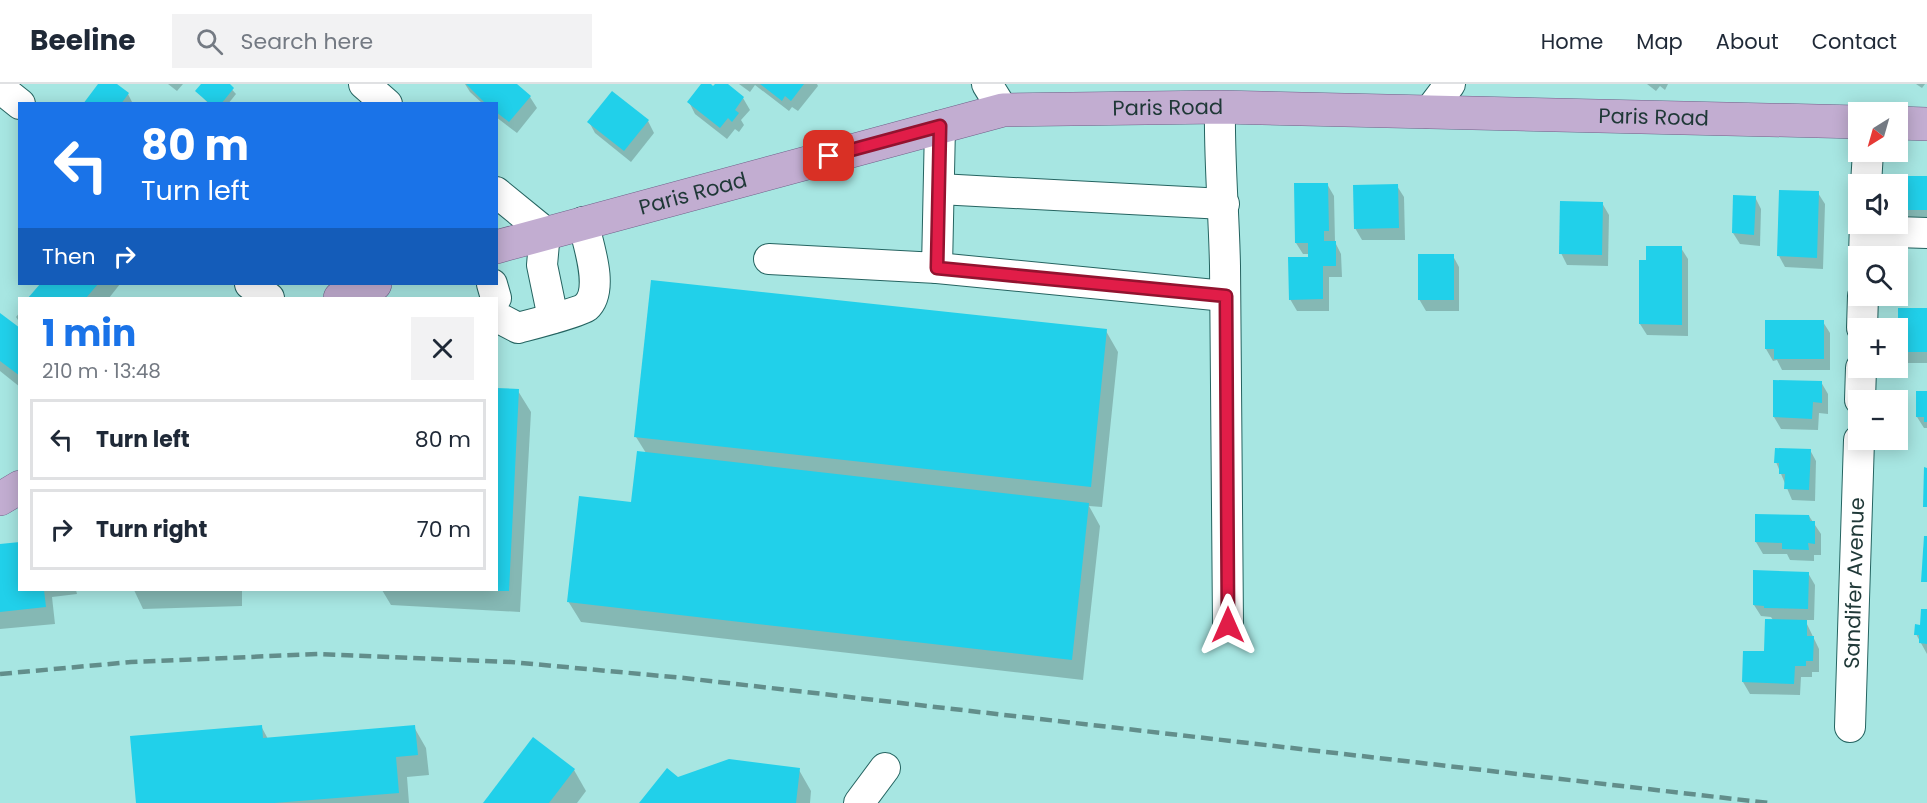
<!DOCTYPE html>
<meta charset="utf-8">
<style>
:root{--surface:#fff;--page:#f2f2f3;--text:#1f2937;--muted:#747a83;--line:#e0e1e3;--accent:#1a73e8}
body{margin:0;font-family:Poppins,sans-serif;background:var(--page);color:var(--text);height:100vh;display:flex;flex-direction:column;font-size:22px;white-space:nowrap}
*{box-sizing:border-box;margin:0}
p{font-size:20px;color:var(--muted)}
.icon{flex:none;width:33px;height:33px;fill:none;stroke:currentColor;stroke-width:2;stroke-linecap:round;stroke-linejoin:round}
.map{position:relative;flex:1;overflow:hidden}
.sheet{position:absolute;left:18px;top:213px;width:480px;height:294px;display:flex;flex-direction:column;background:var(--surface);border-radius:0px;box-shadow:0 3px 15px #0003}
.sheet>*{flex:none}
.guide{position:absolute;left:18px;top:18px;width:480px;height:183px;border-radius:0px;box-shadow:0 3px 15px #0003;background:#1a73e8;color:#fff;overflow:hidden}
.needle{width:39px;rotate:217deg}
.fabs{position:absolute;left:1848px;top:18px;display:grid;gap:12px}
.fabs a{display:grid;place-items:center;width:60px;height:60px;border-radius:0px;background:var(--surface);box-shadow:0 3px 15px #0003;font-size:30px}
.pin{position:absolute;display:grid;place-items:center;width:51px;height:51px;color:#fff;margin:-26px;border-radius:12px;box-shadow:0 3px 9px #0006}
.me{position:absolute;width:66px;margin:-33px;rotate:0deg;stroke-linejoin:round;filter:drop-shadow(0 0 4px #0008)}
.turn{display:flex;align-items:center;gap:21px;height:126px;padding:0 24px;font-size:27px}
.turn .icon{width:78px;height:78px;stroke-width:2.5}
.turn b{display:block;font-size:42px;line-height:51px}
.then{display:flex;align-items:center;height:57px;padding:0 24px;background:#0003;gap:12px;font-size:22px}
.round{display:grid;place-items:center;flex:none;width:63px;height:63px;border-radius:0px;background:var(--page)}
.headline{display:flex;align-items:center;justify-content:space-between;height:102px;padding:0 24px}
h1{font-size:36px;font-weight:700;line-height:45px;color:var(--accent)}
ul{padding:0;list-style:none}
li{display:flex;align-items:center;gap:18px;height:81px;margin:0 12px 9px;padding:0 12px;border:3px solid var(--line);border-radius:0px}
li div{flex:1}
li b{display:block;font-size:22px}
li em{font-style:normal}
header{display:flex;align-items:center;gap:36px;box-sizing:border-box;height:84px;padding:0 30px;background:var(--surface);border-bottom:2px solid var(--line)}
header strong{font-size:28px}
nav{display:flex;gap:33px;margin-inline-start:auto;font-size:21px}
.search{width:420px;height:54px;background:var(--page);display:flex;align-items:center;gap:15px;box-sizing:border-box;padding:0 21px;border-radius:0px;color:var(--muted);font-size:22px}
.map>svg:first-child{display:block}
.shadow{fill:#0003}
.building{fill:#21d0ea}
.lines{fill:none;stroke-linecap:round;stroke-linejoin:round}
.minor-casing{stroke:#256461;stroke-width:32}
.major-casing{stroke:#6f6088;stroke-width:34}
.minor{stroke:#fff;stroke-width:30}
.major{stroke:#c2add1;stroke-width:33}
.rail{stroke:#628e8b;stroke-width:4.5;stroke-dasharray:12 6;stroke-linecap:butt}
.route-casing{stroke:#92132f;stroke-width:15}
.route{stroke:#e11d48;stroke-width:10}
.labels{text-anchor:middle;stroke-width:6;stroke-linejoin:round;paint-order:stroke}
.street-label{font-size:21px;fill:#1f3837;stroke:#b4f4ef}
</style>
<header>
<strong>Beeline</strong>
<div class="search"><svg class="icon" aria-label="search" viewBox="0 0 24 24"><circle cx="10" cy="10" r="6"/><path d="M15 15l6 6"/></svg>Search here</div>
<nav><a>Home</a><a>Map</a><a>About</a><a>Contact</a></nav>
</header>
<div class="map">
<svg width="1927" height="719" viewBox="0 0 1927 719">
<rect width="100%" height="100%" fill="#a7e6e2"/>
<g class="shadow">
<polygon points="100,0 115,0 128,10 133,20 85,20"/>
<polygon points="168,0 183,0 177,7"/>
<polygon points="203,0 227,0 236,10 228,20 209,20 197,7"/>
<polygon points="465,0 515,0 530,13 537,24 517,49 496,33 496,20 483,20 470,8"/>
<polygon points="703,0 708,0 714,5 717,0 726,0 743,14 750,26 741,36 744,41 739,48 735,45 727,55 695,30 689,18"/>
<polygon points="739,0 817,0 818,2 798,27 792,23 789,27 755,1 750,8"/>
<polygon points="1647,0 1668,0 1665,6 1660,2 1656,7"/>
<polygon points="1916,0 1925,0 1922,4"/>
<polygon points="648,37 654,49 631,78 595,49 589,38"/>
<polygon points="1927,93 1927,137 1906,137 1900,126"/>
<polygon points="1327,100 1334,112 1335,158 1341,170 1342,193 1329,193 1329,227 1297,227 1290,215 1310,175 1310,170 1303,170 1296,159"/>
<polygon points="1397,102 1404,113 1405,156 1362,156 1355,144"/>
<polygon points="1818,109 1825,120 1823,185 1785,183 1779,172"/>
<polygon points="1755,113 1761,125 1760,162 1740,160 1733,149"/>
<polygon points="1602,119 1609,131 1608,182 1567,181 1561,169"/>
<polygon points="1681,164 1688,175 1688,252 1647,251 1640,240 1647,177"/>
<polygon points="1453,172 1459,183 1459,227 1426,227 1419,215"/>
<polygon points="42,200 120,200 109,214 30,214"/>
<polygon points="1927,225 1927,279 1906,279 1899,268"/>
<polygon points="20,228 20,239 16,233"/>
<polygon points="0,231 20,246 20,303 0,287"/>
<polygon points="1767,237 1823,238 1830,249 1830,286 1782,286 1777,276 1773,277 1766,265"/>
<polygon points="1106,247 1118,268 1102,423 1089,422 1100,442 1083,596 581,538 568,517 632,420 646,369 636,353"/>
<polygon points="1821,298 1828,310 1828,330 1819,329 1818,346 1781,345 1774,333"/>
<polygon points="1927,300 1927,344 1924,344 1917,333 1927,309"/>
<polygon points="518,307 531,328 520,528 391,521 382,506 496,506"/>
<polygon points="1810,366 1816,377 1815,417 1792,416 1776,378"/>
<polygon points="1809,432 1821,450 1821,471 1814,471 1814,477 1790,476 1787,470 1763,470 1756,458"/>
<polygon points="0,462 20,506 76,506 77,510 52,513 55,540 0,545"/>
<polygon points="1808,489 1815,501 1814,536 1805,536 1819,565 1819,588 1812,588 1812,593 1801,593 1800,611 1750,610 1743,598 1745,568 1765,569 1773,536 1771,533 1761,532 1754,521"/>
<polygon points="134,506 242,506 242,522 143,525"/>
<polygon points="1927,527 1927,570 1916,550 1921,542"/>
<polygon points="261,642 268,655 414,643 426,664 429,691 407,693 409,719 137,719 132,653"/>
<polygon points="533,655 574,686 586,707 577,719 485,719"/>
<polygon points="799,686 811,707 810,719 641,719 667,687 678,695"/>
</g>
<g class="building">
<polygon points="98,0 117,0 129,9 121,20 83,20"/>
<polygon points="201,0 230,0 234,4 221,20 210,20 195,7"/>
<polygon points="466,0 517,0 531,12 509,38 496,28 496,20 486,20"/>
<polygon points="701,0 711,0 713,2 715,0 728,0 744,13 735,26 739,29 732,38 728,34 720,44 687,18"/>
<polygon points="760,0 804,0 791,17 785,12 782,17"/>
<polygon points="612,7 649,36 624,67 587,38"/>
<rect x="1898" y="92" width="29" height="34"/>
<polygon points="1294,99 1328,99 1329,147 1324,147 1324,157 1336,157 1336,182 1323,182 1323,215 1289,216 1288,173 1308,173 1308,159 1295,159"/>
<polygon points="1398,100 1399,144 1354,145 1353,101"/>
<polygon points="1779,106 1819,107 1817,174 1777,172"/>
<polygon points="1733,111 1756,112 1754,151 1732,149"/>
<polygon points="1560,117 1603,118 1602,171 1559,170"/>
<polygon points="1646,162 1682,162 1682,241 1639,240 1639,176 1646,176"/>
<rect x="1418" y="170" width="36" height="46"/>
<polygon points="651,196 1107,245 1091,403 634,353"/>
<polygon points="40,200 98,200 86,214 28,214"/>
<rect x="1898" y="224" width="29" height="44"/>
<polygon points="0,229 20,244 20,292 0,277"/>
<polygon points="1765,236 1824,236 1824,275 1774,275 1774,265 1765,265"/>
<polygon points="1773,296 1822,297 1822,319 1813,318 1812,335 1773,333"/>
<polygon points="496,304 519,305 509,507 496,507"/>
<polygon points="1916,307 1927,307 1927,338 1924,338 1924,333 1916,333"/>
<polygon points="1775,364 1811,365 1809,406 1784,405 1785,390 1779,390 1779,379 1774,379"/>
<polygon points="637,367 1089,419 1072,576 567,518 579,412 631,418"/>
<polygon points="1924,383 1927,384 1927,423 1923,423"/>
<polygon points="1755,430 1809,431 1810,437 1815,437 1815,460 1808,459 1809,466 1782,465 1782,459 1755,458"/>
<polygon points="1924,452 1927,452 1927,498 1921,498"/>
<polygon points="20,458 20,506 44,506 46,523 0,528 0,460"/>
<polygon points="1753,486 1809,488 1808,525 1764,524 1764,522 1753,521"/>
<polygon points="1921,525 1927,525 1927,560 1919,559 1919,551 1914,551 1915,540 1920,541"/>
<polygon points="1765,535 1807,536 1807,552 1814,552 1813,577 1806,577 1806,582 1795,582 1794,600 1742,598 1743,567 1764,567"/>
<polygon points="262,641 263,654 415,641 418,671 396,673 399,709 274,719 136,719 130,652"/>
<polygon points="533,653 575,685 549,719 483,719"/>
<polygon points="729,675 800,684 796,719 639,719 667,684 678,693"/>
</g>
<g class="lines">
<g class="minor-casing">
<g id="minor">
<polyline points="364,0 387,20"/>
<polyline points="987,0 1003,26"/>
<polyline points="0,4 20,20"/>
<path d="M1220 23C1219 76 1224 129 1225 182 1227 302 1227 422 1228 541"/>
<polyline points="1428,29 1450,0"/>
<polyline points="1866,100 1868,68"/>
<polyline points="939,105 1224,120"/>
<polyline points="496,108 545,148 542,181 553,234"/>
<polyline points="1865,147 1927,149"/>
<polyline points="1864,172 1865,140"/>
<polyline points="769,175 937,184 940,42"/>
<polyline points="937,184 1225,212"/>
<polyline points="250,200 269,214"/>
<polyline points="492,200 496,214"/>
<path d="M497 233 518 244C529 241 580 228 586 223 605 206 588 160 583 138"/>
<polyline points="1862,244 1863,212"/>
<polyline points="1860,316 1861,284"/>
<path id="s1" d="M1850 643 1859 356"/>
<polyline points="859,719 885,684"/>
</g>
</g>
<g class="major-casing">
<g id="major">
<polyline points="1898,39 1927,40"/>
<path id="s2" d="M496 163 1003 26 1220 23 1858 38"/>
<polyline points="340,214 375,200"/>
<polyline points="0,415 20,403"/>
</g>
</g>
<use href="#minor" class="minor"/>
<use href="#major" class="major"/>
<polyline class="rail" points="0,590 131,578 319,570 511,578 684,594 1769,719"/>
</g>
<g class="lines">
<g class="route-casing">
<polyline id="route" points="829,72 940,42 937,184 1226,212 1228,541"/>
</g>
<use href="#route" class="route"/>
</g>
<g class="labels">
<g class="street-label">
<text dy="7" stroke="none"><textPath href="#s2" startOffset="690">Paris Road</textPath></text>
<text dy="7" stroke="none"><textPath href="#s2" startOffset="1176">Paris Road</textPath></text>
<text dy="7" stroke="none"><textPath href="#s2" startOffset="204">Paris Road</textPath></text>
<text dy="7" stroke="none"><textPath href="#s1" startOffset="144">Sandifer Avenue</textPath></text>
</g>
</g>
</svg>
<div class="fabs">
<a><svg class="needle" viewBox="-14 -14 28 28"><path d="M0-13l5 13h-10z" fill="#e53935"/><path d="M0 13l5-13h-10z" fill="#747a83"/></svg></a>
<a><svg class="icon" aria-label="sound" viewBox="0 0 24 24"><path d="M4 9h4l5-4v14l-5-4H4zM17 9q2 3 0 6"/></svg></a>
<a><svg class="icon" aria-label="search" viewBox="0 0 24 24"><circle cx="10" cy="10" r="6"/><path d="M15 15l6 6"/></svg></a>
<a>+</a>
<a>−</a>
</div>
<div class="pin" style="left:829px;top:72px;background:#d93025"><svg class="icon" aria-label="arrive" viewBox="0 0 24 24"><path d="M6 21V4h12l-3 4 3 4H6"/></svg></div>
<svg class="me" style="left:1228px;top:541px" viewBox="-20 -20 40 40"><path d="M0-17L14 15 0 8-14 15z" fill="#e11d48" stroke="#fff" stroke-width="4"/></svg>
<div class="guide">
<div class="turn"><svg class="icon" aria-label="left" viewBox="0 0 24 24"><path d="M17 20v-9H6M10 6l-5 5 5 5"/></svg><div><b>80 m</b>Turn left</div></div>
<div class="then">Then<svg class="icon" aria-label="right" viewBox="0 0 24 24"><path d="M7 20v-9h11M14 6l5 5-5 5"/></svg></div>
</div>
<section class="sheet">
<div class="headline"><div><h1>1 min</h1><p>210 m · 13:48</p></div><a class="round"><svg class="icon" aria-label="close" viewBox="0 0 24 24"><path d="M6 6l12 12M18 6L6 18"/></svg></a></div>
<ul>
<li><svg class="icon" aria-label="left" viewBox="0 0 24 24"><path d="M17 20v-9H6M10 6l-5 5 5 5"/></svg><div><b>Turn left</b></div><em>80 m</em></li>
<li><svg class="icon" aria-label="right" viewBox="0 0 24 24"><path d="M7 20v-9h11M14 6l5 5-5 5"/></svg><div><b>Turn right</b></div><em>70 m</em></li>
</ul>
</section>
</div>
